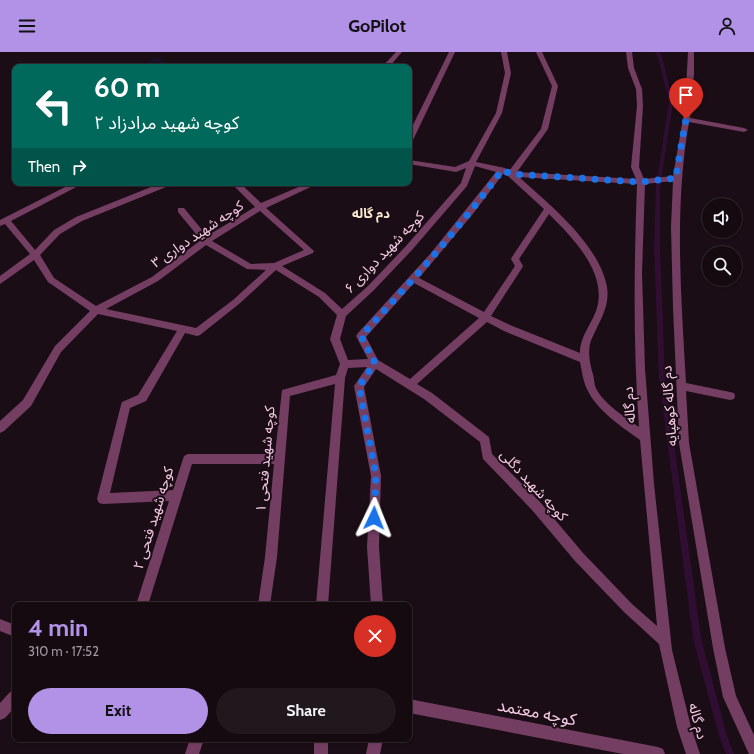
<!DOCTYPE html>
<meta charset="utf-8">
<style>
:root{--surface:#140a10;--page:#21181e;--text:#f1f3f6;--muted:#9d9a9f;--line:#332b30;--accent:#b192e7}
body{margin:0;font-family:Cabin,"Noto Sans Arabic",sans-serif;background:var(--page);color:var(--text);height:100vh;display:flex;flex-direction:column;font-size:15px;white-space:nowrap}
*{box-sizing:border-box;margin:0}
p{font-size:13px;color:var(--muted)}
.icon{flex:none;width:22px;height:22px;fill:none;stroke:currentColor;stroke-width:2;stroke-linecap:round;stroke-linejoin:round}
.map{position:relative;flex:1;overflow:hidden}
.drawer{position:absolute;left:12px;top:550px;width:400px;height:140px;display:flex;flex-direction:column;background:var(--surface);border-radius:8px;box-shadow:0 1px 3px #0004,0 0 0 1px var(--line)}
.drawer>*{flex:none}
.guide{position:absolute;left:12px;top:12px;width:400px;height:122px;border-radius:8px;box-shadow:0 1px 3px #0004,0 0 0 1px var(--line);background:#00695c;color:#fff;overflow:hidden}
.tools{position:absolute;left:702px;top:146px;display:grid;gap:8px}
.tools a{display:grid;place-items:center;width:40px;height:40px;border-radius:50%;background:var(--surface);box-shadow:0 1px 3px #0004,0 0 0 1px var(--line);font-size:20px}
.pin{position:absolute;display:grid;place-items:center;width:34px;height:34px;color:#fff;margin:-41px -17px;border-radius:50% 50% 50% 0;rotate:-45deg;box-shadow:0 0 4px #0007}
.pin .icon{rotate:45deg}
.me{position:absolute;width:44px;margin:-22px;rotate:2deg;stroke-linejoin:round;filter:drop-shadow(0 0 3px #0008)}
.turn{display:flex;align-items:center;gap:14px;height:84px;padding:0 16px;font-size:18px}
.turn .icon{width:52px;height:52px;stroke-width:2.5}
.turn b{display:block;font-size:28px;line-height:34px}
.then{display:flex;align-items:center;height:38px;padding:0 16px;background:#0003;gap:8px;font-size:15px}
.round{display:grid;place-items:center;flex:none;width:42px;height:42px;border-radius:21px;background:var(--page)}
.overview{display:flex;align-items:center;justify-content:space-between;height:68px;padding:0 16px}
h1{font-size:24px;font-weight:800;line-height:30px;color:var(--accent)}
.cta{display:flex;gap:8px;margin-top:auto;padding:8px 16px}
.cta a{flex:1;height:46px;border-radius:24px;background:var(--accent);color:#111;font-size:16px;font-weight:800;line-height:46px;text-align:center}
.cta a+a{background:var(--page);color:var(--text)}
header{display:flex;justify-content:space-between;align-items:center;height:52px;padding:0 16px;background:var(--accent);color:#111;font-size:18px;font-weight:800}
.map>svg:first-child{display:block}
.green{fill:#161124}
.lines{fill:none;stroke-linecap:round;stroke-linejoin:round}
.stream{fill:#300e33;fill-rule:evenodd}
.minor{fill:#743e63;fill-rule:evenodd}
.route{stroke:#1a73e8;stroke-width:7;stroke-dasharray:0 12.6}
.labels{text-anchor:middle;stroke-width:4;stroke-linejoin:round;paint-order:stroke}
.far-neighbourhood-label{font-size:13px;font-weight:bold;fill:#f9eacf;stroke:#1b0d15}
.street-label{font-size:14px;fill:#f8cde8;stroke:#1b0d15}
.near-street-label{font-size:17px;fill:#f8cde8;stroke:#1b0d15}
</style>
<header><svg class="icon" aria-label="menu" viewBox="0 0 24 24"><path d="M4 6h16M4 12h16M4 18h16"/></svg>GoPilot<svg class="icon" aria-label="person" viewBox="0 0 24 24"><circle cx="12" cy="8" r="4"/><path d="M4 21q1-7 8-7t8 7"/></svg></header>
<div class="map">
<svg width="754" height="702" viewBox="0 0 754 702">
<rect width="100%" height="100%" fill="#1b0d15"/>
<polygon class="green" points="155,5 176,15 138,15"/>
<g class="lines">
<polygon class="stream" points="655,0 659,0 662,5 673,50 660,135 660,194 665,326 701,586 727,684 734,702 726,702 719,684 693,586 659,326 654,194 656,135 669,50 658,5"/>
<g class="minor">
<polygon points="396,0 402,0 389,15 382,15"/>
<polygon points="449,0 455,0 413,88 409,90 409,81"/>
<path d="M501 0H507L511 21 502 61 476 110 505 116 509 119 541 77 552 34 536 0H542L558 34 548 77 517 120 636 127 631 115 637 54 636 37 628 16 626 0H632L634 16 642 37 643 54 639 115 644 127 673 124 685 55 688 0H694V22L690 66 744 76 748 78 744 80 689 70C674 156 681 243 686 331L730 340 734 341 735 344 734 347 730 348 686 339 689 391 725 596 736 644 754 683V702H749L723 645 713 596 679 391 673 256 671 175 673 129 645 132 642 221 645 317 654 432 672 598 691 675 700 702H686L677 675 659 592 624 560 575 509 532 458 483 407 480 390 424 347 376 317 364 335 381 424 379 495 383 553H371L367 495 371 424 354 334 367 315 348 316 345 326 328 553H316L335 332 290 344 277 505 270 553H258L265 505 274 412H192L148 553H136L169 449 103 452 99 451 97 447 121 353 122 350 138 343 177 279 98 262 61 300 31 354 4 379 0 381V369L23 348 55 294 90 259 48 230 34 208 0 232V224L30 202 5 172 0 174V168L73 131H84L11 169 35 198 54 178 76 165 161 131H172L171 133 82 169 60 182 40 203 54 226 96 254 152 225 201 188 178 160V156H184L207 184 255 155 231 131H240L261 151 308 131H319L266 156 314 199 313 201 282 214 325 241 342 257 368 234 406 194 461 131 466 116 456 120 409 112V108L455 115 469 109 496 61 505 21ZM475 114 496 120 431 201 358 281 356 284 368 307 348 308 340 287 346 264 374 238 412 198 467 134ZM503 122 508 124 544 157 512 205 511 207 515 214 484 260 419 226 472 163ZM519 125 637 132C634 214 633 294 639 375 626 366 601 350 595 334 594 329 594 324 592 319 589 307 587 295 593 284 600 268 610 254 607 235 599 192 550 153 519 125ZM260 159 304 198 274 211 251 212 212 189ZM549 162C572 185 607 220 597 256 592 272 580 284 580 301L510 273 491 264 522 216 523 214 519 207ZM206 193 247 217 266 218 233 248 196 276 106 257 158 229ZM276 218 319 245 337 263 330 287 340 312 336 323 282 338 275 402H188L184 404 183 407 173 438 110 441 130 356 146 349 185 281 197 284 200 283 239 252ZM414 231 479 266 410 327 378 308 366 285ZM487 270 504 279 580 310C582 319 583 329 587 337 597 359 621 374 640 388L657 574 632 552 583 501 540 450 492 402 489 385 432 341 417 332Z"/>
<polygon points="0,567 15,573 15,585 0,579"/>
<polygon points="15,638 15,655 5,666 0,668 0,651 10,640"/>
<polygon points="409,647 658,695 663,697 665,702 623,702 409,661"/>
<polygon points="190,687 204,687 199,702 185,702"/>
<rect x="314" y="687" width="14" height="15"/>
<polygon points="369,687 383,687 380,702 366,702"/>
</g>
</g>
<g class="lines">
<path class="route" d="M374 466 376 424 359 334 375 311 361 284C410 231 459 177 502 118L512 122 641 130 676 126 680 100 686 67"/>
</g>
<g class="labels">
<g class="far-neighbourhood-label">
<text x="371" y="166">دم گاله</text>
</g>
<g class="street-label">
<text transform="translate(197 182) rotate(-34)" y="5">کوچه شهید دواری ۳</text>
<text transform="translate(384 200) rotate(-46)" y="5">کوچه شهید دواری ۶</text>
<text transform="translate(629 353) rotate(-94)" y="5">دم گاله</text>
<text transform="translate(669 354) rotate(-94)" y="5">دم گاله کوهپایه</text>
<text transform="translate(265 407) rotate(-85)" y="5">کوچه شهید فتحی ۱</text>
<text transform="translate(534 433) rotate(47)" y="5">کوچه شهید دگلی</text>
<text transform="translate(153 466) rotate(-73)" y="5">کوچه شهید فتحی ۲</text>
<text transform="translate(698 669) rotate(75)" y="5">دم گاله</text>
</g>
<g class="near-street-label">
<text transform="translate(537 660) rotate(11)" y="6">کوچه معتمد</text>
</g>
</g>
</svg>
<div class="tools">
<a><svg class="icon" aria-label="sound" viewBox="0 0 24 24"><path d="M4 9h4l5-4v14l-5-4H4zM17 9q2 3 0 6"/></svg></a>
<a><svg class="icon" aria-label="search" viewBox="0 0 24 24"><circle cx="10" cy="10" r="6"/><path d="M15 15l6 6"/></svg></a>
</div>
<div class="pin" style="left:686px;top:67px;background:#d93025"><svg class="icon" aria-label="arrive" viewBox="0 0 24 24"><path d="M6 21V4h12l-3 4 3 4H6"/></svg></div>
<svg class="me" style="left:374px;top:466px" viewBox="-20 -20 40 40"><path d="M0-17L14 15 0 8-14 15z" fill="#1a73e8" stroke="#fff" stroke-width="4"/></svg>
<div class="guide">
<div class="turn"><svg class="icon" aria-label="left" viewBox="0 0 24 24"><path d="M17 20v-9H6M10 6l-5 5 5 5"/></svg><div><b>60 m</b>کوچه شهید مرادزاد ۲</div></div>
<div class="then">Then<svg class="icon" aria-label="right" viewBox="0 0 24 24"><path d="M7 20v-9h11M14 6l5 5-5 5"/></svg></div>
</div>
<section class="drawer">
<div class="overview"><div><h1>4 min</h1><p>310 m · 17:52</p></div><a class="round" style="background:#d93025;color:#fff"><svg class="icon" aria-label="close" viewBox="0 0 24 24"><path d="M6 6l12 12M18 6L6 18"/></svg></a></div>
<div class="cta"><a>Exit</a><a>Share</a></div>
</section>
</div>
